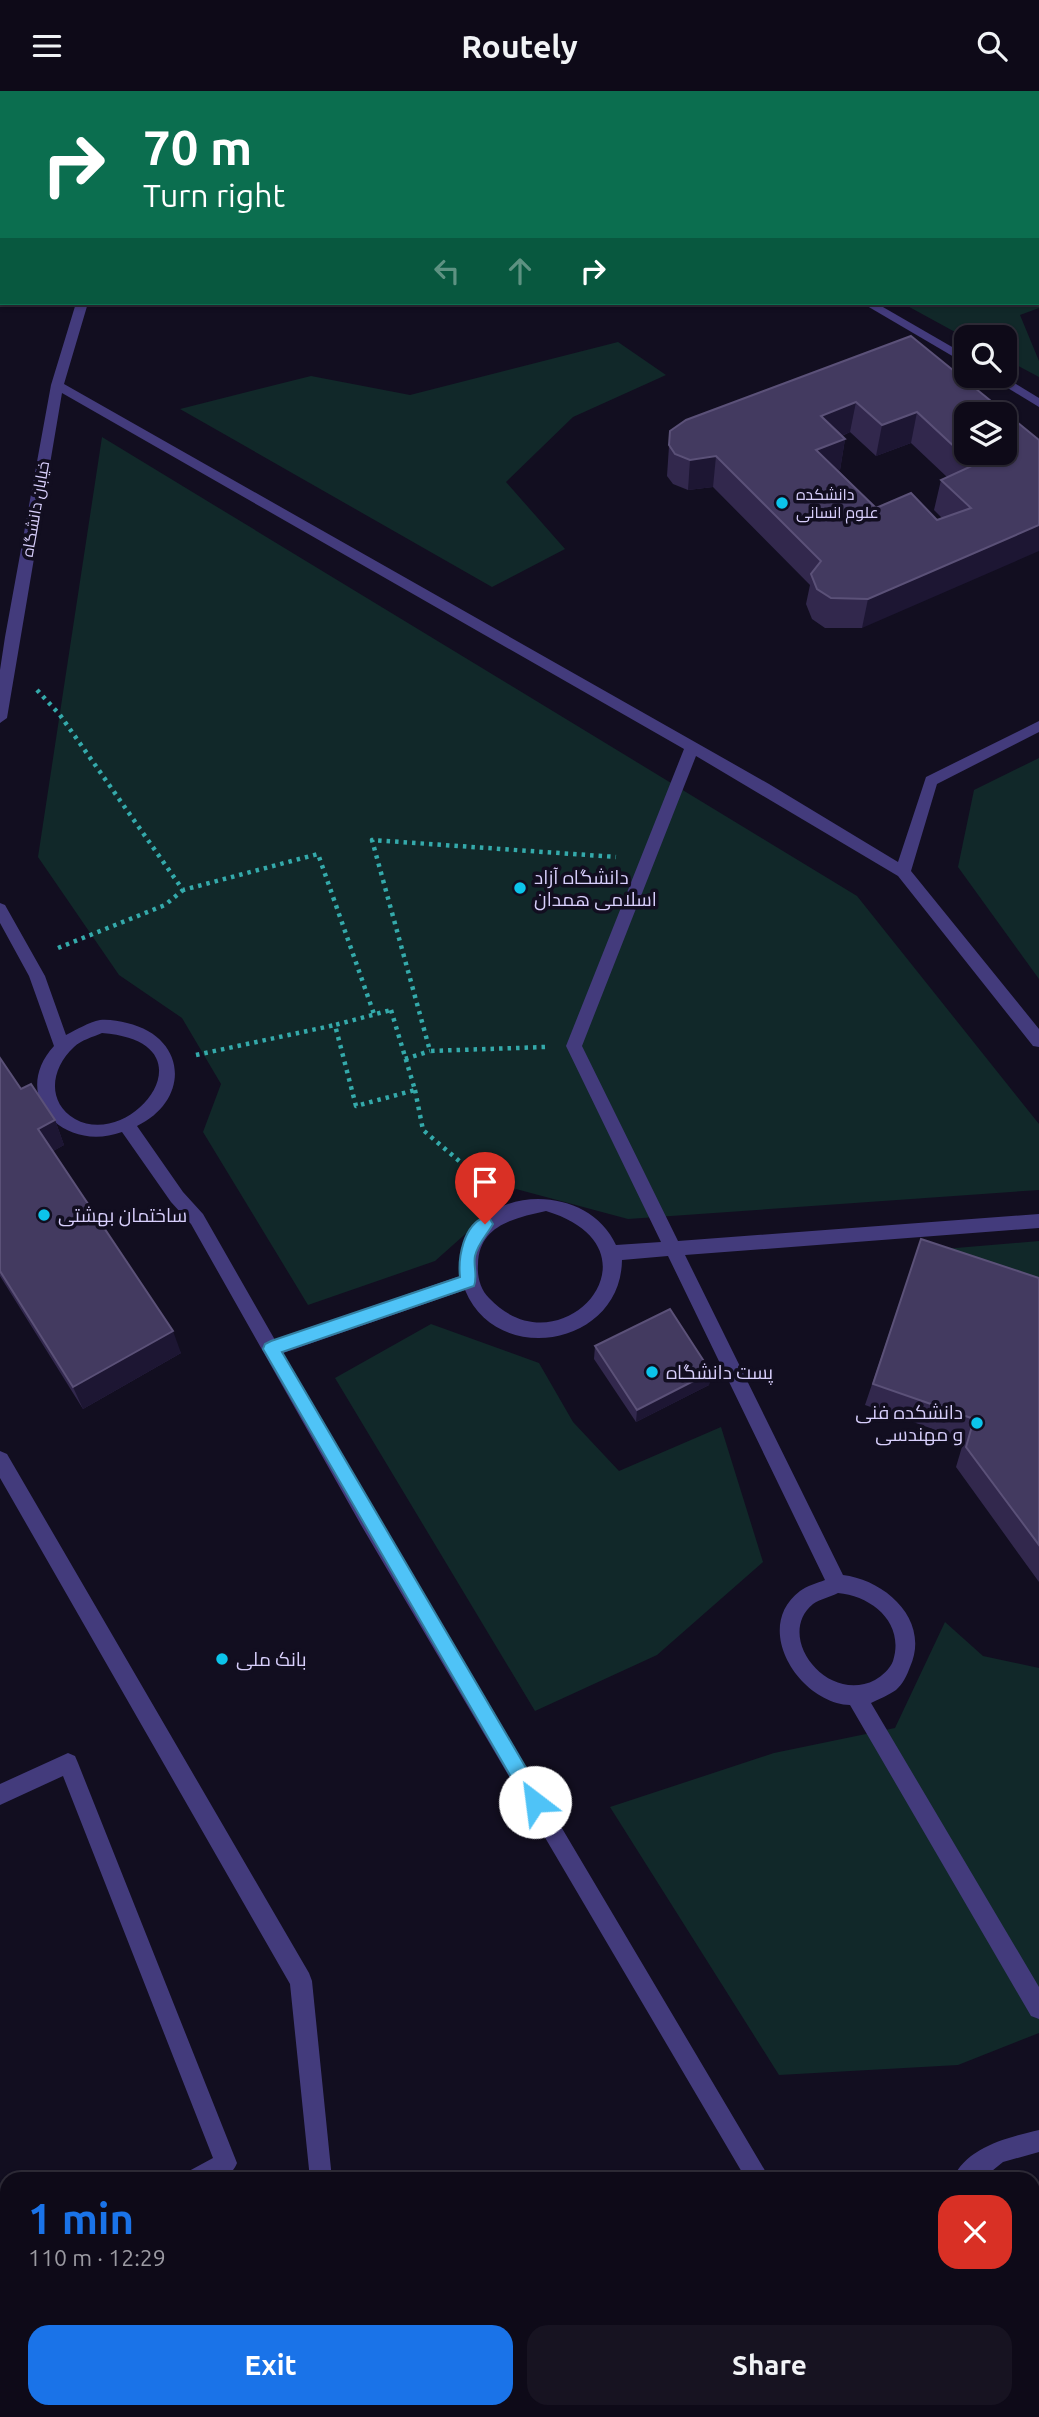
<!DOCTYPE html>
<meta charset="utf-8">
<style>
:root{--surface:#0e0a18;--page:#171321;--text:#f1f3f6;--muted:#9b9aa2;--line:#2e2b37;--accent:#1a73e8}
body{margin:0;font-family:Ubuntu,Cairo,sans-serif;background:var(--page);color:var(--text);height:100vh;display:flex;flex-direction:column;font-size:26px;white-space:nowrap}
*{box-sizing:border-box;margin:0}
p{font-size:23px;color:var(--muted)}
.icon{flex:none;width:38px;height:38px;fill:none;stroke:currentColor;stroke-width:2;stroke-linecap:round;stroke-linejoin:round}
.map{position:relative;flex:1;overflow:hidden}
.sheet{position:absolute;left:0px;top:2081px;width:1040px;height:247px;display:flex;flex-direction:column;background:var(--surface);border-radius:21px 21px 0 0;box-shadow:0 2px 5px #0004,0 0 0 2px var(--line)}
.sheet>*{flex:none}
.hud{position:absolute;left:0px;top:0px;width:1040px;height:214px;box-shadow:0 2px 5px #0004,0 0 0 2px var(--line);background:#0b6e4f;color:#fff;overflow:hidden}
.fabs{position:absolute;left:954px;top:234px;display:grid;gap:14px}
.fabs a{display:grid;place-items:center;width:63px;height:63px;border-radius:14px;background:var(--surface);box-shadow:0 2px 5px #0004,0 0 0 2px var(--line);font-size:35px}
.pin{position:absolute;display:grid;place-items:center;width:60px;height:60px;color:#fff;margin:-72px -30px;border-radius:50% 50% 50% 0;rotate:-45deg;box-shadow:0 0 7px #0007}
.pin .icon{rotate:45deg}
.me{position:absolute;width:77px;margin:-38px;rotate:330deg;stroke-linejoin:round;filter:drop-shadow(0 0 5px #0008)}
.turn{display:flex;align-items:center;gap:24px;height:147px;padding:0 28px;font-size:32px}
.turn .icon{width:91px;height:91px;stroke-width:2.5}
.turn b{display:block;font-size:49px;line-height:60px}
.lanes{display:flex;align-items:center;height:66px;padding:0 28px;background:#0003;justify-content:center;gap:35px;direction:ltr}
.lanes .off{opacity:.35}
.round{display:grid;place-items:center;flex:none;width:74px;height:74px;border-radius:21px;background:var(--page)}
.summary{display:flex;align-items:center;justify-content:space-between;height:119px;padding:0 28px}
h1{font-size:42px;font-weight:700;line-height:52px;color:var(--accent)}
.button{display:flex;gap:14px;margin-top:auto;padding:14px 28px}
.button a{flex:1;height:80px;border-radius:21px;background:var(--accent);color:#fff;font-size:28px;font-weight:700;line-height:80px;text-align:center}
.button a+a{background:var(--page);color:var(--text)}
header{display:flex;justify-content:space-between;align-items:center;height:91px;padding:0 28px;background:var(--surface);font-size:32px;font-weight:700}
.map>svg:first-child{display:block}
.green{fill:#112829}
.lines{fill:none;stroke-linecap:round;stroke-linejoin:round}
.path{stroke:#34aaab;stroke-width:4.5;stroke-dasharray:3.5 5;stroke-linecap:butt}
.minor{fill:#433b7c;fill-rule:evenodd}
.wall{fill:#32284d;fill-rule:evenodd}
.shaded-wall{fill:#1d1633}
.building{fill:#433a60;stroke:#5b5178;stroke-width:2;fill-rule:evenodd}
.route{fill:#4fc3f7;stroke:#337fa1;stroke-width:2}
.poi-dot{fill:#0cc4eb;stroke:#120e20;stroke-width:2.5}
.labels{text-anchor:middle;stroke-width:7;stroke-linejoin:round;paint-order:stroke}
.far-poi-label{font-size:16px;fill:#d8cffc;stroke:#120e20;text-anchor:start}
.far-street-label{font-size:16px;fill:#d8cffc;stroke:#120e20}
.poi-label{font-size:19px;fill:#d8cffc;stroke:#120e20;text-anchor:start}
</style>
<header><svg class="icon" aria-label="menu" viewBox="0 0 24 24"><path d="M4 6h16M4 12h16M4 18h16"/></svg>Routely<svg class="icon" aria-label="search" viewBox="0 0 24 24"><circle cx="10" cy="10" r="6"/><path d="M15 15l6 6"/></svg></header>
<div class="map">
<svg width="1039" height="2326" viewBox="0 0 1039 2326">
<rect width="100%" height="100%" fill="#120e20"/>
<g class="green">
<rect x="396" y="0" width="460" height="2"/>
<polygon points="1038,114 1039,217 1020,224 1039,270 1039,286 1005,268 1004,247 966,247 902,212 1038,212"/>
<polygon points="618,251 666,284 573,326 506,391 565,458 492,496 180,318 311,285 410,304"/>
<polygon points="102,346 857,805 1039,1033 1039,1099 628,1128 516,1098 435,1170 308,1214 203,1041 221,993 182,927 119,884 38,766"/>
<polygon points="1039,667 1039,888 958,776 974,699"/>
<polygon points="1039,1150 1039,1199 944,1158"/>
<polygon points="431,1233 539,1272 573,1331 619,1380 721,1336 763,1471 657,1564 535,1620 335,1287"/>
<polygon points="945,1531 983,1565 1039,1577 1039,1942 958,1974 779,1984 610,1716 774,1662 895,1637"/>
</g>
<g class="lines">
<g class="path">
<polyline points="37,599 60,624 183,799 318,763 374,923"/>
<polyline points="58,857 165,814 183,799"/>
<polygon points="391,919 415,999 356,1015 335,934"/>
<polyline points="545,956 430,960 372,749 616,766"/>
<polyline points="196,964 335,934"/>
<polyline points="405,968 430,960"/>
<polyline points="415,999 423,1039 479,1087 486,1097"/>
</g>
<g class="minor">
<polygon points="171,0 181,0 170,2"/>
<rect x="1038" y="101" width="1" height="6"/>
<path d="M76 212H88L64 293 769 693 898 771 926 686 1039 630V641L937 693 911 780 1039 938V956L1033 955 898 785 696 665 582 955 678 1150 1039 1123V1137L685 1164 843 1484C885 1489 931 1529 910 1576 907 1584 903 1593 896 1599 889 1604 879 1608 871 1612L1039 1896V1928L1031 1925 850 1614C800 1612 751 1537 800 1500 807 1495 817 1492 825 1489L668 1165 622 1169C621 1255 497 1277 465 1199L283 1262 375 1422 770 2088H746L361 1434 191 1133 171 1111 122 1041C62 1063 9 1004 54 955L29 885 0 832V812L5 814 45 885 66 944C76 939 89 931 100 929 108 928 119 930 127 932 187 946 191 1009 137 1035L183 1101 203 1123 275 1249 460 1185C460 1177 459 1166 462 1158 484 1092 588 1092 616 1154L661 1151 566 955 684 658 62 302 7 627 0 632V579L5 546 51 294ZM102 942C217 951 132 1060 75 1028 46 1011 51 977 74 956 81 949 93 946 102 942ZM546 1120C671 1158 561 1284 489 1207 480 1198 477 1185 478 1173 479 1134 515 1127 546 1120ZM838 1502C872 1505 905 1532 893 1570 890 1578 882 1585 875 1589 827 1614 774 1545 813 1513 820 1508 830 1506 838 1502Z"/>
<polygon points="862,212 876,212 966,264 966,273"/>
<polygon points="988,285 1003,285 1039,307 1039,316"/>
<polygon points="0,1360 7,1363 309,1882 312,1890 332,2088 310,2088 290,1893 0,1387"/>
<path d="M68 1662 75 1665 78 1672 237 2072C229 2093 204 2088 186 2088L189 2080 213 2067 63 1685 0 1714V1693Z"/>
<path d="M1039 2039V2061L1003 2071 982 2088H953C966 2056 1009 2046 1039 2039Z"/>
<polygon points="7,2179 7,2204 0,2207 0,2182"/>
<rect x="306" y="2320" width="24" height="6"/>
<polygon points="699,2320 731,2320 729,2326 697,2326"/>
<polygon points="997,2320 1027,2320 1029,2326 999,2326"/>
</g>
</g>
<g class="wall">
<path d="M911 245 1039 349 862 537H825L812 528 806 513 810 494 713 396 688 399 673 393 667 385 670 340ZM850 341 876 365 911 352 947 386 941 389 934 419 942 427 937 429 876 417 838 379H840L845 348 842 345Z"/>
<polygon points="0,967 21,998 55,1029 64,1054 53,1060 181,1262 83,1318 0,1185"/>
<polygon points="921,1148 1039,1187 1039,1491 956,1376 964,1349 865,1314"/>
<polygon points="595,1255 711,1281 709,1294 636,1331 594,1268"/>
<polygon points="732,2320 843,2320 846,2326 735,2326"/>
</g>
<g class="shaded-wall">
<polygon points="856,311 850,341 816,356 821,325"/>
<polygon points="917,321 911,352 876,365 882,334"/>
<polygon points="845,348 840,379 811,389 816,359"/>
<polygon points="716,365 713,396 688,399 690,369"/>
<polygon points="1039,434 1039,460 862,537 868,508"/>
<polygon points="55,1029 64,1054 48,1063 38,1038"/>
<polygon points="173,1240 181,1262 83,1318 73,1296"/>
<polygon points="711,1281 709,1294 636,1331 637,1319"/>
</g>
<g class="building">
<path d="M911 245 1039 349V434L868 508 831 507 817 498 811 483 821 470 716 365 690 369 675 363 669 354 670 340 686 329ZM856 311 882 334 917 321 974 374 941 389 971 417 937 429 911 402 876 417 816 359 845 348 821 325ZM966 324H1004V362H966Z"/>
<polygon points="0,967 21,998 31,993 55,1029 38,1038 173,1240 73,1296 0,1180"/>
<polygon points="921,1148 1039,1187 1039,1454 966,1356 974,1328 873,1293"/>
<polygon points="670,1218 711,1281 637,1319 595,1255"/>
<polygon points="736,2320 843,2320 846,2326 739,2326"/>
</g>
<path class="route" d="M485 1126 490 1128 493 1133C487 1144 478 1152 475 1165 473 1175 478 1185 474 1195L282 1261 542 1704 545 1711 542 1717 535 1720 529 1717 263 1258 265 1253 271 1250 460 1186C458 1167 463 1134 485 1126Z"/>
<g class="poi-dot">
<circle cx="782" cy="412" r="7"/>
<circle cx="520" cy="797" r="7"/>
<circle cx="44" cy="1124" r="7"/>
<circle cx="652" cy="1281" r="7"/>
<circle cx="977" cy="1332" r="7"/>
<circle cx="222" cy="1568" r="7"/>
</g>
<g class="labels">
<g class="far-poi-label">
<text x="796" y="409">دانشکده<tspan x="796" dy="18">علوم انسانی</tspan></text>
</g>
<g class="far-street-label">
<text transform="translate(35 418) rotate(-80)" y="6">خیابان دانشگاه</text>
</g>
<g class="poi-label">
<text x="534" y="793">دانشگاه آزاد<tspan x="534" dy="22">اسلامی همدان</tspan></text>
<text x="58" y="1131">ساختمان بهشتی</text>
<text x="666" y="1288">پست دانشگاه</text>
<text x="963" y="1328" text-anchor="end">دانشکده فنی<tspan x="963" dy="22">و مهندسی</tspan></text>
<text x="236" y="1575">بانک ملی</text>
</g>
</g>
</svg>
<div class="fabs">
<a><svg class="icon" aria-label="search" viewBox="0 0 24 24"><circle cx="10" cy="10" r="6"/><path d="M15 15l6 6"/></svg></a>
<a><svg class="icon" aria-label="layers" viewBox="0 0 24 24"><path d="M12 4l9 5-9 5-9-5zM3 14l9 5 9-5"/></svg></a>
</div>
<div class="pin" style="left:485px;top:1133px;background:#d93025"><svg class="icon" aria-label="arrive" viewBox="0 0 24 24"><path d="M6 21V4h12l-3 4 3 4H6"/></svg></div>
<svg class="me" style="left:535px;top:1711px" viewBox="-20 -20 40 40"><circle r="19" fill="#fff"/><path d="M0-13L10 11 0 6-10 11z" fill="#4fc3f7"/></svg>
<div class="hud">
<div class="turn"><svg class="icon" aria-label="right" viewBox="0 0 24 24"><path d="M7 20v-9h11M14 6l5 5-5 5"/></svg><div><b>70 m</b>Turn right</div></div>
<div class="lanes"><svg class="icon off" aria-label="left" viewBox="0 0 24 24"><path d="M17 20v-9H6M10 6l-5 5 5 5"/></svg><svg class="icon off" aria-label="ahead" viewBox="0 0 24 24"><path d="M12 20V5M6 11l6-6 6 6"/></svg><svg class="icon" aria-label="right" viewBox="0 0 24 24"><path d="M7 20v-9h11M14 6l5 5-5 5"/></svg></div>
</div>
<section class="sheet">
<div class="summary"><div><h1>1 min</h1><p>110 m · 12:29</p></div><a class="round" style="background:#d93025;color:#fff"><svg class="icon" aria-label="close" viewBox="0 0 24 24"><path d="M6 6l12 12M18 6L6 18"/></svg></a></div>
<div class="button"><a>Exit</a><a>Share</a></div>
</section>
</div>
